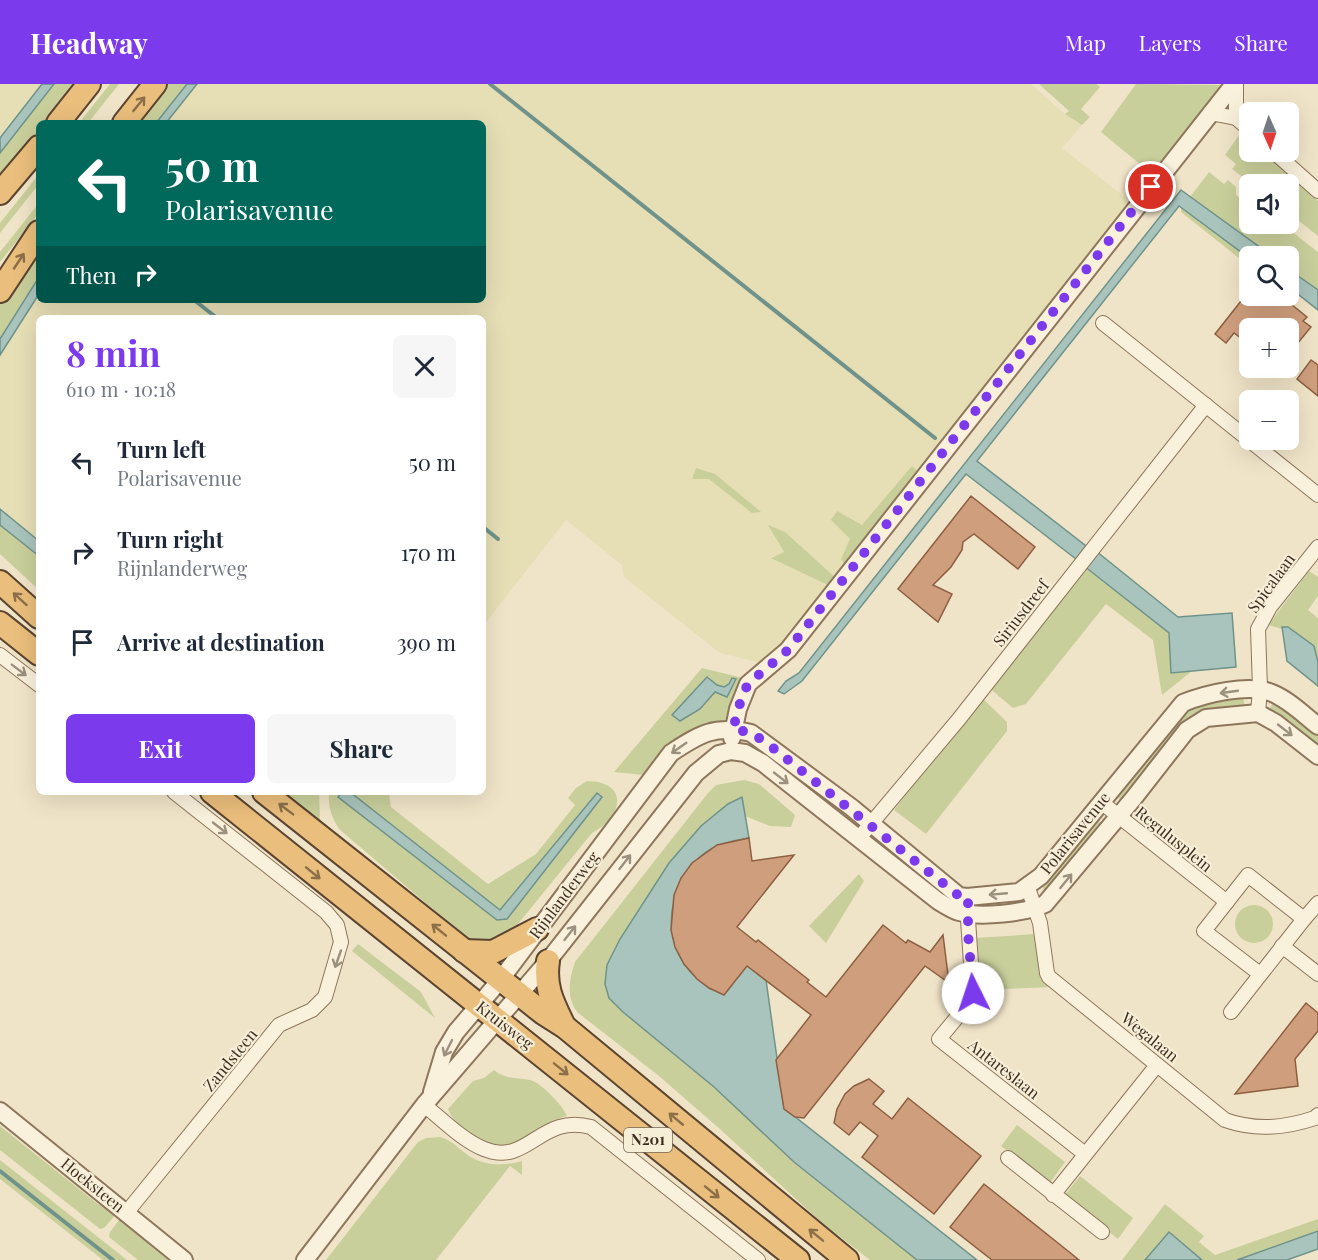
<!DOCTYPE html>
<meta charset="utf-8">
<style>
:root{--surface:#fff;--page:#f6f6f7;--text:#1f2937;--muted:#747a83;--accent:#7c3aed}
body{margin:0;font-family:"Playfair Display",serif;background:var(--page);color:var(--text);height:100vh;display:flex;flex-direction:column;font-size:22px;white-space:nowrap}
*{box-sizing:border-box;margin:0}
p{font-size:20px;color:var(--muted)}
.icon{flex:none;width:33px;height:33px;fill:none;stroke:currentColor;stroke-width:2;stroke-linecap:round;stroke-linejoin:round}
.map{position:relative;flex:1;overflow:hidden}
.drawer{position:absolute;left:36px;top:231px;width:450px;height:480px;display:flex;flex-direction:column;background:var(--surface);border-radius:9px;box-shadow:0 6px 24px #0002}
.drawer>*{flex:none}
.top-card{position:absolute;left:36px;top:36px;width:450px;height:183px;border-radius:9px;box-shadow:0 6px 24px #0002;background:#00695c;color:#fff;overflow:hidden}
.needle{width:39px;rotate:177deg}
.buttons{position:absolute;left:1239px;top:18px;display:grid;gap:12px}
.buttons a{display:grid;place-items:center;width:60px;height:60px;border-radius:9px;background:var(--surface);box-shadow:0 6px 24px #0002;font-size:30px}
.pin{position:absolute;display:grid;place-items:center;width:51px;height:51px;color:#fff;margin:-26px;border:3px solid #fff;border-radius:50%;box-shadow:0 2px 6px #0007}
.me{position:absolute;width:66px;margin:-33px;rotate:356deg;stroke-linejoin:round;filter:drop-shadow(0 0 4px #0008)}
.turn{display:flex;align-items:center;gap:21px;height:126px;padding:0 30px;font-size:27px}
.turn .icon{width:78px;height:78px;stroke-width:2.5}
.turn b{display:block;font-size:42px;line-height:51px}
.then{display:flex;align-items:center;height:57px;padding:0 30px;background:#0003;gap:12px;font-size:22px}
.round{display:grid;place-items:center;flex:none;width:63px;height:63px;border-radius:9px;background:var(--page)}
.overview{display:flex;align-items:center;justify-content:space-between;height:102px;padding:0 30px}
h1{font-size:36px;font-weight:700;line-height:45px;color:var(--accent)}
.action{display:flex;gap:12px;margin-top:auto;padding:12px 30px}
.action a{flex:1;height:69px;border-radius:9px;background:var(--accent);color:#fff;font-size:24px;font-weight:700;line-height:69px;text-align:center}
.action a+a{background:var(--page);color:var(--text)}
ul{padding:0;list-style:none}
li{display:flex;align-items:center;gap:18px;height:90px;padding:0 30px}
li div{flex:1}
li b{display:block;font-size:22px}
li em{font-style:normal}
header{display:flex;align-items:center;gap:36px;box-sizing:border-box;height:84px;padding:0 30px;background:var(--accent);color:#fff}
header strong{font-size:28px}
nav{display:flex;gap:33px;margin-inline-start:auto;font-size:21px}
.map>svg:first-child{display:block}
.farmland{fill:#e6deb5}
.green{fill:#c9cf9b}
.water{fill:#a9c4bc;stroke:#6f938a;stroke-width:1.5}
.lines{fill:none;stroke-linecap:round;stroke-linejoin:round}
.stream{stroke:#6f938a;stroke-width:4}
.building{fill:#cf9f7d;stroke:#8d5f41;stroke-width:1.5}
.minor-casing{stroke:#8d765c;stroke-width:16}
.tertiary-casing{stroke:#8d765c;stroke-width:20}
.trunk-casing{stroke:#5b4430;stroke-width:26}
.minor{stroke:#faf1dc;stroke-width:14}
.tertiary{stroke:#faf1dc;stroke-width:16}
.trunk{stroke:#eabe7c;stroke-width:22}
.oneway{stroke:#8b6f49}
.oneway2{stroke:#9c907e}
.route{stroke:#7c3aed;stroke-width:10;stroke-dasharray:0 18}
.labels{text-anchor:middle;stroke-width:4.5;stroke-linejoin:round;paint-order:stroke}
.shield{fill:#f7eed8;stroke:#756857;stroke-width:1.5}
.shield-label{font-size:15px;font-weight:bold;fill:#3d2e20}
.street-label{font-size:16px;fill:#3d2e20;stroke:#f7eed8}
</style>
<header>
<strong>Headway</strong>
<nav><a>Map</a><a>Layers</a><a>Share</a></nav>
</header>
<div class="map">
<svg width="1318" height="1176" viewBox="0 0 1318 1176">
<rect width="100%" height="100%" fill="#f0e4c8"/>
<g class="farmland">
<polygon points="0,0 42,0 0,54"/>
<polygon points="197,0 1031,0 1065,30 1082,41 1062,64 1135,121 919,389 912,383 862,442 836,427 832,436 850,455 841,475 846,483 836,494 785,448 769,442 784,468 771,473 830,502 781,563 762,579 720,569 624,493 622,481 566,436 483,542 483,234 39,234 39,457 0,425 0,271 39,210 39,216 483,216 483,39 166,39"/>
</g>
<g class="green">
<polygon points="54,0 79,0 48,39 39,39 39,51 0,97 0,69"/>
<polygon points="110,0 119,0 88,39 79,39"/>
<polygon points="163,0 187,0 156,39 132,39"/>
<polygon points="1039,0 1096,0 1100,3 1081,25 1090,33 1082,41 1065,30 1069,27"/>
<polygon points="1136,0 1224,1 1152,90 1101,48"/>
<polygon points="1242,47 1249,54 1250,68 1264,68 1318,117 1318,152 1289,129 1288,100 1252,100 1232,85 1236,80 1225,71"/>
<polygon points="1209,88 1224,100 1228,96 1236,103 1236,111 1245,118 1249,118 1250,140 1282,140 1318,168 1318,206 1289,185 1288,172 1272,172 1190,113"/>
<polygon points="39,90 39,100 0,149 0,139"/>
<polygon points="39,119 39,129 0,178 0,168"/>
<polygon points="1181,123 1249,174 1249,182 1181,128"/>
<polygon points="39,157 39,193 0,255 0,217"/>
<polygon points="912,382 919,389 846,483 841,475 850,455 831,436 837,427 862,441"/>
<polygon points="696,384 715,390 761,428 752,429 709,395 692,395"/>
<polygon points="0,441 39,472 39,506 0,470"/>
<polygon points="768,441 785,448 836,494 830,502 771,474 784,468"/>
<polygon points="1084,482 1169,549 1172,589 1192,587 1162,611 1153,556 1106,520 1026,620 1013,624 988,603"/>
<polygon points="1309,487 1318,493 1318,512 1308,526 1318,534 1318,578 1314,562 1288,543 1282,545 1268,541"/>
<polygon points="702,584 743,594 731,629 725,636 692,645 671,662 644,691 614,688"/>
<polygon points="981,613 1007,638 1007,647 926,750 894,726"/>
<polygon points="1243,613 1245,623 1200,630 1124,719 1113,709 1183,628 1199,622"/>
<polygon points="1274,618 1318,648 1318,667 1274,632 1269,625"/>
<path d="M744 696 759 700 795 731 791 743 770 742 745 732 742 713 728 720 609 914 623 928 714 1003 794 1078 917 1176H870L822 1139 721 1046 659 992 577 928C566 912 569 896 575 878L708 709 716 701Z"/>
<path d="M587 697C631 698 622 734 592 749L509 851C496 860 483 862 469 856L339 745C331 732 328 723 329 708H342L339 712 497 836 507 835 602 713 597 709 500 826 350 708H389L391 723 488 800 536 770 575 721 568 714 576 704Z"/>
<polygon points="280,708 319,708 320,737"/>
<polygon points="1095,733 1103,741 1045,811 1042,800"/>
<polygon points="859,790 864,797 826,859 809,842"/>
<circle cx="1254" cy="840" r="19"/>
<polygon points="1035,850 1051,903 979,906 975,854"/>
<polygon points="358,860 421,908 435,934 352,867"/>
<path d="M494 986C506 996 516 993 530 996 542 999 563 1022 567 1032 532 1041 508 1083 470 1050 461 1042 452 1036 448 1025L473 997 484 994Z"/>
<polygon points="1017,1041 1065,1078 1050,1099 1001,1062"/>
<polygon points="0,1042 99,1121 104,1117 118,1128 104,1144 100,1145 0,1066"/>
<path d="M440 1053C452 1056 459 1065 469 1072 485 1082 504 1082 522 1077V1091L510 1082 436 1176H326L418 1058 426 1054Z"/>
<polygon points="0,1076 127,1176 103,1176 0,1095"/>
<polygon points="1080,1092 1133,1134 1118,1155 1064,1112"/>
<polygon points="1165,1120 1204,1152 1199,1158 1215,1171 1318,1135 1318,1147 1237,1176 1202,1176 1169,1148 1145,1176 1122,1176"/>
<polygon points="122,1132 151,1155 148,1160 168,1176 138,1176 109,1153 110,1148"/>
</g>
<g class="water">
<polygon points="42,0 54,0 0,69 0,54"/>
<polygon points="187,0 197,0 166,39 156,39"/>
<polygon points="1181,106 1272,172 1249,174 1179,122 977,377 1086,462 1076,475 966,390 802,597 784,610 778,607 786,597 799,589"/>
<polygon points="1288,185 1318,206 1318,226 1289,203"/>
<polygon points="39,193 39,210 0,271 0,255"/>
<polygon points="0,425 39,457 39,472 0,441"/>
<polygon points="1096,467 1178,533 1232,529 1236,583 1171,589 1169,549 1084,482"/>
<polygon points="1282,543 1288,543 1314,562 1318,578 1318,602 1287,577"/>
<polygon points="707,593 717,601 724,603 729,600 732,594 736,595 727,613 715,608 700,625 680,637 672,631"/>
<polygon points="342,708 350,708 500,826 597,709 602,713 507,835 497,836 338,713"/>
<path d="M742 713 749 754C731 757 716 760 702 771 694 777 690 785 685 793 660 833 670 879 711 905L747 881 766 896 784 1024 977 1176H917L794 1078 714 1003 623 928 609 914 605 900 607 881 620 855 669 779 701 742 728 720Z"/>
<polygon points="1318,1147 1318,1165 1287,1176 1237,1176"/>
<polygon points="1169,1148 1202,1176 1145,1176"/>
</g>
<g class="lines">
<g class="stream">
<polyline points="490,0 935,354"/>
<polyline points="194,216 217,234"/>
<polyline points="483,443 498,455"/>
<polyline points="0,1087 113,1176"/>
</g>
</g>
<g class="building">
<polygon points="1245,212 1281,212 1307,233 1303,237 1311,243 1288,271 1288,244 1250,244 1250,261 1234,249 1226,259 1215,250"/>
<polygon points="1311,276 1318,281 1318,312 1297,295"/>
<polygon points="971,412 1035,463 1018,485 974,450 963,458 962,466 951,483 933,501 952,510 938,538 898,505"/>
<polygon points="749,754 752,777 794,771 737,843 756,858 758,856 809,896 807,898 826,913 883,841 906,859 908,856 930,868 943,851 949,899 925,882 804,1034 795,1033 784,1025 776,976 811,931 747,882 724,911 709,904 697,895 684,880 675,863 671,846 674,811 681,794 692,779 717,761"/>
<polygon points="1306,919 1318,929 1318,947 1295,975 1298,1002 1235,1010"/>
<polygon points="869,995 884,1007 873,1020 892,1035 908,1014 981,1072 934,1130 862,1073 878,1052 860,1038 849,1051 834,1039 837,1025 845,1010 854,1002"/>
<polygon points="984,1100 1068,1167 1079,1176 992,1176 950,1143"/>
</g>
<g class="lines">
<g class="minor-casing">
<g id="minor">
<polyline points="1236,0 1236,34"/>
<polyline points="1210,29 1236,34 1250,46"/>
<polyline points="1274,68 1318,107"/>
<polyline points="1103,239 1318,411"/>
<polyline points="0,571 39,601"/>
<polyline points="1258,629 1260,605 1258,545 1270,523 1318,463"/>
<polyline points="1101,718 1227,818"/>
<polyline points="859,754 959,635 1206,321"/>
<path d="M1028 804 1040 839 1047 889 1049 893 1225 1036C1256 1047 1285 1044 1315 1034L1318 1031"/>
<polyline points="967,821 973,909 968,920 939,955 1085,1070"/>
<polyline points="1304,835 1318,819"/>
<polyline points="1282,862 1318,890"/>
<polyline points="1231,928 1304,835 1248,791 1204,847 1260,890"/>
<path d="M424 1021C443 1036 462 1056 484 1065 528 1083 540 1029 591 1043L758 1176"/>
<polyline points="1008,1074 1102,1148"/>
<polyline points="1053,1111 1157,981"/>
<polyline points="127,1128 279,941 312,926 325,913 341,858 337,841 326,828 174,708"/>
</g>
</g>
<g class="tertiary-casing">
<g id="tertiary">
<polyline points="732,654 738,625 748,600 788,566 1234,0"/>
<path d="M432 1008 444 968 456 948 501 895 671 669C701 649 715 641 751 649L851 723 959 812 967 813 1019 808 1041 792 1183 619C1205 610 1249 599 1272 609 1289 616 1304 631 1318 642"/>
<polyline points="0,1027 184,1176"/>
<path d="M305 1176 424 1021 548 877 696 689 719 670 731 667 745 669 763 679 938 817C945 821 952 826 959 828 980 834 1026 829 1045 820L1133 715 1187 646 1206 634 1258 629 1276 639 1318 672"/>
</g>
</g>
<g class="trunk-casing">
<g id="trunk">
<polyline points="58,39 89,0"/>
<polyline points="124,39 155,0"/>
<polyline points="0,109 39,63"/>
<polyline points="0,207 39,148"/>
<polyline points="0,498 39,533"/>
<polyline points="0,539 39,570"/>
<polyline points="212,708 798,1176"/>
<polyline points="264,708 543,929 565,943 847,1176"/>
<polyline points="464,867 493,868 537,845"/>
<path d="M548 877C544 903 553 919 564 942"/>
</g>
</g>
<use href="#minor" class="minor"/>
<use href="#tertiary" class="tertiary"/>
<use href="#trunk" class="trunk"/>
</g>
<defs><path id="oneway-shaft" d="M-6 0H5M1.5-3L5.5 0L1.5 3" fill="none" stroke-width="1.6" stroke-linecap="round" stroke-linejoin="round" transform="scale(1.5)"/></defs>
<g class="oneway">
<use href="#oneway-shaft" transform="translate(139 20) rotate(-51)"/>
<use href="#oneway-shaft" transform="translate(19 177) rotate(-56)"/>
<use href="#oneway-shaft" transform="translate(20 515) rotate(-138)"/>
<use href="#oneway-shaft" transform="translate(286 725) rotate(-143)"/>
<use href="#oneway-shaft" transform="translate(313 789) rotate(39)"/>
<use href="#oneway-shaft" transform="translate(439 846) rotate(-141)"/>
<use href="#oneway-shaft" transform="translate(561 985) rotate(39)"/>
<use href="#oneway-shaft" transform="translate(676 1035) rotate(-140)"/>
<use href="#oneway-shaft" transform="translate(712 1108) rotate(39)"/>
<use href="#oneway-shaft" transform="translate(816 1151) rotate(-141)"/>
</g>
<g class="oneway2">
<use href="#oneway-shaft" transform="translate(19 586) rotate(37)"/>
<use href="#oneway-shaft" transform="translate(1229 608) rotate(172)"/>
<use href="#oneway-shaft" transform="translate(1285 646) rotate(38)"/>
<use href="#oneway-shaft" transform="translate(679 664) rotate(145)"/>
<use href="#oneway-shaft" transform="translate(781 694) rotate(38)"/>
<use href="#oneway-shaft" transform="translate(220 744) rotate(38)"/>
<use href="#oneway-shaft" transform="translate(625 778) rotate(-52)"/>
<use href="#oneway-shaft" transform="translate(1066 797) rotate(-51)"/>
<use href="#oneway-shaft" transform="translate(998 810) rotate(175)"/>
<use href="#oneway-shaft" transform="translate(570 849) rotate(-52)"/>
<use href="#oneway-shaft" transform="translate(338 875) rotate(109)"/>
<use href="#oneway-shaft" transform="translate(448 964) rotate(117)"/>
</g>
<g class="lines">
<polyline class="route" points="973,909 968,849 968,813 959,812 773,664 752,649 733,645 742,612 748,600 788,566 1151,103"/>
</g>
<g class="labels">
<rect class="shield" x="624" y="1044" width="48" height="24" rx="4.5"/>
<g class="shield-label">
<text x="648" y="1061">N201</text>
</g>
<g class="street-label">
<text transform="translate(1271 499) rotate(-54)" y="6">Spicalaan</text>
<text transform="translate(1021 529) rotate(-52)" y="6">Siriusdreef</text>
<text transform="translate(1075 749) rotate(-51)" y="6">Polarisavenue</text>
<text transform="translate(1174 755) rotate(39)" y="6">Regulusplein</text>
<text transform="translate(564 811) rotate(-53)" y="6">Rijnlanderweg</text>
<text transform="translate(505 941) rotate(38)" y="6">Kruisweg</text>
<text transform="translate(1150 953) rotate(39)" y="6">Wegalaan</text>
<text transform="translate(230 976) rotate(-51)" y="6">Zandsteen</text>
<text transform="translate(1004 985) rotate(38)" y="6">Antareslaan</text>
<text transform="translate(93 1101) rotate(39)" y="6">Hoeksteen</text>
</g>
</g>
</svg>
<div class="buttons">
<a><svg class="needle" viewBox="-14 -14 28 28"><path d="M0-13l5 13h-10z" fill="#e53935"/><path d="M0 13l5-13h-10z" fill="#747a83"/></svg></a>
<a><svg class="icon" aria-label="sound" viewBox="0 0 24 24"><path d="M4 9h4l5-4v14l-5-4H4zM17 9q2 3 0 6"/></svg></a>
<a><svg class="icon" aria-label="search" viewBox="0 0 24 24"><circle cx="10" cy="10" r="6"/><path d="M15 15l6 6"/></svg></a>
<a>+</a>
<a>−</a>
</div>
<div class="pin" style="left:1151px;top:103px;background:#d93025"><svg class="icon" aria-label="arrive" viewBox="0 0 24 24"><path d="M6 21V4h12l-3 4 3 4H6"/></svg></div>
<svg class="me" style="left:973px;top:909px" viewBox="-20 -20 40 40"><circle r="19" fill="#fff"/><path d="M0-13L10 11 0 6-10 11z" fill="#7c3aed"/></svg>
<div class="top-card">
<div class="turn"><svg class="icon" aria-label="left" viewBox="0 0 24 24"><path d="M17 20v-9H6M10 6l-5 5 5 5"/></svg><div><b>50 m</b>Polarisavenue</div></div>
<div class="then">Then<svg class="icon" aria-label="right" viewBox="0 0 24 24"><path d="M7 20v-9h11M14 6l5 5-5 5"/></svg></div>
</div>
<section class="drawer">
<div class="overview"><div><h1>8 min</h1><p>610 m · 10:18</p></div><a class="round"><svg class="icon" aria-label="close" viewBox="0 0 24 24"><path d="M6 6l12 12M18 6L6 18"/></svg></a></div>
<ul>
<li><svg class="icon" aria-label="left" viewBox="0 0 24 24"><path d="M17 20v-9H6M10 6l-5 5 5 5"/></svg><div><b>Turn left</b><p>Polarisavenue</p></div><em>50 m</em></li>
<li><svg class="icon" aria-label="right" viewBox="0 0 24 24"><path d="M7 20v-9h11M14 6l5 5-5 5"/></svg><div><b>Turn right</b><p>Rijnlanderweg</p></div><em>170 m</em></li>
<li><svg class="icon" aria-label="arrive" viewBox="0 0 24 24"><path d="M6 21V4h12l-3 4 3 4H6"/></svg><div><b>Arrive at destination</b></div><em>390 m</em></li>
</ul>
<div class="action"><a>Exit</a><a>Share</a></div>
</section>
</div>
